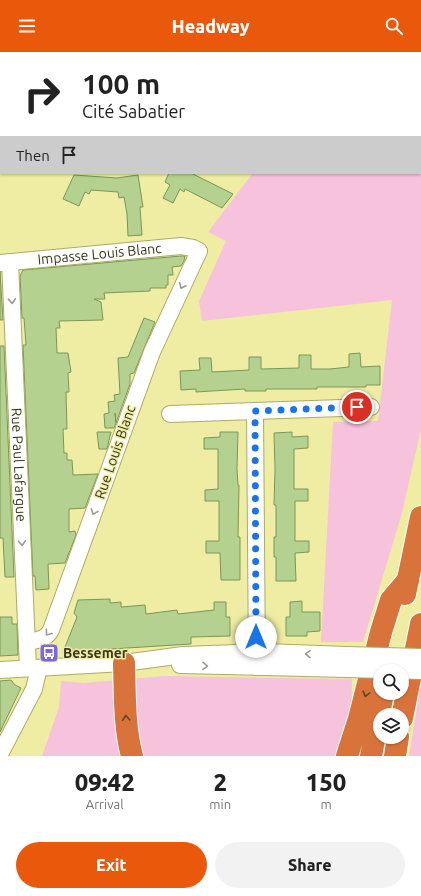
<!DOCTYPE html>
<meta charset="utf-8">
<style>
:root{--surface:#fff;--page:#f2f2f2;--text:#222;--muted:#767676;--accent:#ea580c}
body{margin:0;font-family:Ubuntu,sans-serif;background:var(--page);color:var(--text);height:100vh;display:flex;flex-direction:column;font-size:15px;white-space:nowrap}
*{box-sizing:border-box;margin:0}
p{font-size:13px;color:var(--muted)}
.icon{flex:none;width:22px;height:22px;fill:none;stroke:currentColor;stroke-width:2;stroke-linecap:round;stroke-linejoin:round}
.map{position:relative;height:704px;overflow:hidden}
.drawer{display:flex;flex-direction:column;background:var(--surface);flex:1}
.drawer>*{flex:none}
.top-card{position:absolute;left:0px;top:0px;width:421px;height:122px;box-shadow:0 1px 3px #0004;background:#fff;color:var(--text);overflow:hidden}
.buttons{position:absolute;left:373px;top:612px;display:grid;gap:8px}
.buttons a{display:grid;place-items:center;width:36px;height:36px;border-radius:50%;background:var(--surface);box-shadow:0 1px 3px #0004;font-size:20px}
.pin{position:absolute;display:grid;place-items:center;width:34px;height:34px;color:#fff;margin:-17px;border:2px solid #fff;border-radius:50%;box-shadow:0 1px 4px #0007}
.me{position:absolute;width:44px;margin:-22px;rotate:0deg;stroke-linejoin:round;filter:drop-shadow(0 0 3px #0008)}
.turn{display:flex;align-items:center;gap:14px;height:84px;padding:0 16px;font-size:18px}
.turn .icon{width:52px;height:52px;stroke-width:2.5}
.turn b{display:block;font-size:28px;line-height:34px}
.then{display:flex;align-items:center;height:38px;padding:0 16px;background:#0003;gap:8px;font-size:15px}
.eta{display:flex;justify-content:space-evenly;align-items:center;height:68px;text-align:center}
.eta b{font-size:24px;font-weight:800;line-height:28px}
.button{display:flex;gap:8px;margin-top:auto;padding:8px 16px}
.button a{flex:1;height:46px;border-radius:24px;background:var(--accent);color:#fff;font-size:16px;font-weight:800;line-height:46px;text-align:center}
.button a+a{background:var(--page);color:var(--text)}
header{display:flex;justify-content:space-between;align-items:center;height:52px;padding:0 16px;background:var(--accent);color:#fff;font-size:18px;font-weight:800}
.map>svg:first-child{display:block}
.green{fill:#f6c2dc}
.building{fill:#b5d18f;stroke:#7c9657}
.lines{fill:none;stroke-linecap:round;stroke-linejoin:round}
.minor-casing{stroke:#adab64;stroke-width:18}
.highway-casing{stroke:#fff;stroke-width:24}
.minor{stroke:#fff;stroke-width:16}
.highway{stroke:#d9733c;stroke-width:22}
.minor-bridge-casing{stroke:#adab64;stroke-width:18;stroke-linecap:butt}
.minor-bridge{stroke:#fff;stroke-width:16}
.oneway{stroke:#9c9b8c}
.oneway2{stroke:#604622}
.route{stroke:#1a73e8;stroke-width:7;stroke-dasharray:0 12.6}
.labels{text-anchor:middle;stroke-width:3;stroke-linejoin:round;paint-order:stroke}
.street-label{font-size:14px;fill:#38371a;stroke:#efeda4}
.poi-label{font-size:14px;font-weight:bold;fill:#38371a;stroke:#efeda4;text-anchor:start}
</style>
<header><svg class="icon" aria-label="menu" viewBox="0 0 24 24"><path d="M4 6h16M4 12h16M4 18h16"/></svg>Headway<svg class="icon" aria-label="search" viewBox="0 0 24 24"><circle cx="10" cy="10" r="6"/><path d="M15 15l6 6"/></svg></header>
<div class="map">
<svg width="421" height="704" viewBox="0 0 421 704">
<rect width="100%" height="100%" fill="#efeda4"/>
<g class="green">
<polygon points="389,0 421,0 421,377 402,461 363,590 321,590 333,370 378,369 392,248 202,269 199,249 226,189 208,180 253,121 420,121 420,1 388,1"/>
<polygon points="164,624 352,627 350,704 42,704 59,655 61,629 84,631"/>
<polygon points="421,630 421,704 409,704"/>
</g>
<g class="building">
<polygon points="169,121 191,121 233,142 222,156 185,137 184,140 180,137 173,151 163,146 170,133 165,130"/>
<polygon points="74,123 117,126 138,123 143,155 140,155 142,183 128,184 127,162 124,145 119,146 118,140 91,138 89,142 85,140 79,154 63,147"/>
<polygon points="181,204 185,204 184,209 181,214 172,215 173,223 168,223 168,233 166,233 166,236 150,236 150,239 104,241 105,247 94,247 101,250 103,268 59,269 60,276 56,276 57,301 68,301 71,320 68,321 69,340 66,340 67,377 63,377 64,401 67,401 67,408 72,408 73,423 98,422 85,456 69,457 69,480 75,479 76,483 65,511 48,512 49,537 36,538 35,524 33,524 23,293 26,293 24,266 22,266 20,224 23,218"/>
<polygon points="0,220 3,268 0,268"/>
<polygon points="144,266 155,270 134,321 130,322 130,332 116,371 115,361 116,371 114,376 105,376 104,362 109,361 108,350 115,349 114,343 120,342 118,306 128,305"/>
<polygon points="0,294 4,294 14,525 5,525 3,486 0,486"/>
<polygon points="360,301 361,315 380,314 380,333 366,333 366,335 317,335 317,337 266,337 266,339 245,339 245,337 196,340 196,337 181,338 180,319 200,318 199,306 211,306 212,320 249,318 249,305 261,305 261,317 299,316 299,303 311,303 311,317 330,317 349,315 349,302"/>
<polygon points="97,380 111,380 107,397 99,397"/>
<polygon points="220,380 238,380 237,417 238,433 239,433 238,485 240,485 240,528 221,528 220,501 206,501 206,489 219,489 219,449 205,449 205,438 218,437 218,397 204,397 204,386 220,385"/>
<polygon points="292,380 292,385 308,384 308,396 294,397 294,437 308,437 308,449 295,449 295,489 309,489 309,500 295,501 296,529 276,529 276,505 274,505 274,485 276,485 276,453 274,453 275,417 274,381"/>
<polygon points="110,547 110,551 121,550 121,555 145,553 146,562 177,558 178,562 214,558 214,550 226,550 226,565 230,565 230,584 191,585 191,592 63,600 77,565 74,561 78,548"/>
<polygon points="302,549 302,560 320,560 320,579 307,580 307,584 286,584 286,565 290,565 290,550"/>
<polygon points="0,565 12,565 12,572 17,572 18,603 0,604"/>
<polygon points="11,628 15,633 21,636 0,680 0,629"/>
</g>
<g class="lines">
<g class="minor-casing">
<g id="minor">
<polyline points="63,1 64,0"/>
<polyline points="262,1 263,0"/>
<path id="s1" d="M10 210 28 616"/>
<path id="s2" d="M0 211 181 194 193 196 199 199 152 300 51 578C46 588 37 588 27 590"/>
<polyline points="255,359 257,615"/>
<polyline points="170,362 371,355"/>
<polyline points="180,613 346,617"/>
<polyline points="0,618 124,611 183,603 265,600 347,603"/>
<polyline points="0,702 34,637 39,616"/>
</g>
</g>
<g class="highway-casing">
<g id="highway">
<polyline points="405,542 421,465"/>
<path d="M124 611C125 642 124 674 132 704"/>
<polyline points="402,666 421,572"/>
<polyline points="347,704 359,667 381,580 391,548 408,528"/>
<polyline points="371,704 383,641"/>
<polyline points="395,704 398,685"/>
</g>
</g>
<use href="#minor" class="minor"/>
<use href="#highway" class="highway"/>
<g class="minor-bridge-casing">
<g id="minor-bridge">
<polyline points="347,603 421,605"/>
<polyline points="346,617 421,619"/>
</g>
</g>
<use href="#minor-bridge" class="minor-bridge"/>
</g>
<defs><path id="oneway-chevron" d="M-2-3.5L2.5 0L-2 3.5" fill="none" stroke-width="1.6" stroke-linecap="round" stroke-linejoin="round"/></defs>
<g class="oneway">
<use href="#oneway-chevron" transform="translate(182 234) rotate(116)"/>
<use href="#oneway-chevron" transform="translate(12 249) rotate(87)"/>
<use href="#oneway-chevron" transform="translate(94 460) rotate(110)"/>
<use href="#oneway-chevron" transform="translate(22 491) rotate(87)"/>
<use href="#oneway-chevron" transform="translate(48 581) rotate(127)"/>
<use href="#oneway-chevron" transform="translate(308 602) rotate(-179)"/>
<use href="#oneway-chevron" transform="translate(205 614) rotate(1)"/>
</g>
<g class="oneway2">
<use href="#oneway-chevron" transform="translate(366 642) rotate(105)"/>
<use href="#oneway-chevron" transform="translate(126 666) rotate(-93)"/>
</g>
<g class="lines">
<polyline class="route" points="256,585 255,359 357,355"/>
</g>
<defs>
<g id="bus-square" transform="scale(1)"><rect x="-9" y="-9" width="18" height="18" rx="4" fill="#7c68e3" stroke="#efeda4"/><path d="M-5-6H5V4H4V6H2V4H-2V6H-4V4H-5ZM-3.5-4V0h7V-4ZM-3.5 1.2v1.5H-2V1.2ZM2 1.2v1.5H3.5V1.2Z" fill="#fff"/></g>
</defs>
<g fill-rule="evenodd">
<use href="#bus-square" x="49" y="601"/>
</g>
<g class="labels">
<g class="street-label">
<text dy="5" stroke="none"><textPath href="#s2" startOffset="100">Impasse Louis Blanc</textPath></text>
<text transform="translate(115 400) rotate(-71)" y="5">Rue Louis Blanc</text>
<text dy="5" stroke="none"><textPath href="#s1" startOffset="203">Rue Paul Lafargue</textPath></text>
</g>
<g class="poi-label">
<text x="63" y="606">Bessemer</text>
</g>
</g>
</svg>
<div class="buttons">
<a><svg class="icon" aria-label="search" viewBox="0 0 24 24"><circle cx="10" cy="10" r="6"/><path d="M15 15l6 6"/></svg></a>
<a><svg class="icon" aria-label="layers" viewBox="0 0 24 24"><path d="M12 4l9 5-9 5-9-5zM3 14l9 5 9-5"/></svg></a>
</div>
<div class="pin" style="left:357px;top:355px;background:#d93025"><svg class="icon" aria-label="arrive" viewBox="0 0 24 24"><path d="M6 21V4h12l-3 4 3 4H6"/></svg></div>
<svg class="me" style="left:256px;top:585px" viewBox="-20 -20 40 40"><circle r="19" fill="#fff"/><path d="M0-13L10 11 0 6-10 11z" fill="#1a73e8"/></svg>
<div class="top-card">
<div class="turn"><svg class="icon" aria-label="right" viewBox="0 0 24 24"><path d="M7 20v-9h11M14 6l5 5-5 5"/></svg><div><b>100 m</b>Cité Sabatier</div></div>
<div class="then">Then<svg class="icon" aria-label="arrive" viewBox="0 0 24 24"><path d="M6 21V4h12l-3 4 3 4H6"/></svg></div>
</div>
</div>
<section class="drawer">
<div class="eta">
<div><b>09:42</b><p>Arrival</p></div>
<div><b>2</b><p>min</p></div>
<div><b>150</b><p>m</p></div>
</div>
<div class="button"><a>Exit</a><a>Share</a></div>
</section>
